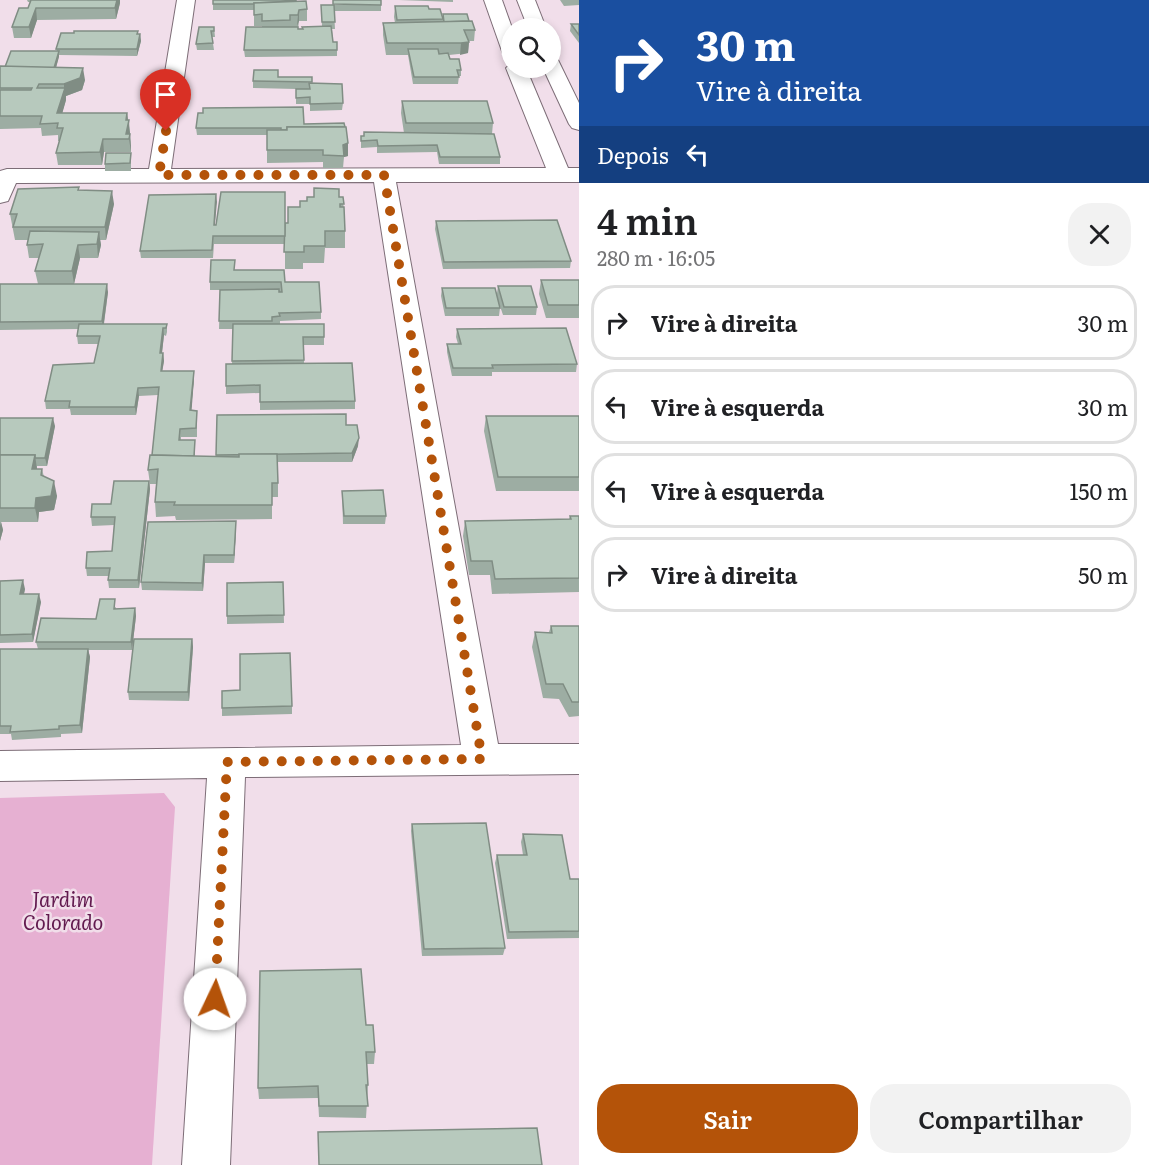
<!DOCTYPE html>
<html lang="pt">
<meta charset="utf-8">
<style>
:root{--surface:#fff;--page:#f2f2f2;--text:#202124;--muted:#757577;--line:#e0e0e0;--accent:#b45309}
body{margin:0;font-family:Literata,serif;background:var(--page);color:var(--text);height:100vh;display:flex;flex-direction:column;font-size:22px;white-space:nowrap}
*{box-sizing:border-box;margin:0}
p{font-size:20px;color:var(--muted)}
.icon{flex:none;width:33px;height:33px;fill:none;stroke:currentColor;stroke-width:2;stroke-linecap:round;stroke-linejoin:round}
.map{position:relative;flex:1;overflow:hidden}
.drawer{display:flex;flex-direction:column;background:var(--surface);width:570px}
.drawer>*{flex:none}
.banner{background:#1a4fa0;color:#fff;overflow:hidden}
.tools{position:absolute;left:501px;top:18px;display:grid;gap:12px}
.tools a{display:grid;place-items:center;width:60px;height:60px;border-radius:50%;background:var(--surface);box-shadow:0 3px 9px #0003;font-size:30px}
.pin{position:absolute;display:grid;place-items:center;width:51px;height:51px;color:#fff;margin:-62px -26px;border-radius:50% 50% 50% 0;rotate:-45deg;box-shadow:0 0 6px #0007}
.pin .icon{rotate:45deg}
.me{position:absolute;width:66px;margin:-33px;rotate:3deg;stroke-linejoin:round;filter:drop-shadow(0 0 4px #0008)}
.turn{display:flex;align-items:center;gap:21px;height:126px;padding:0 18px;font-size:27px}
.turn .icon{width:78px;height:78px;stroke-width:2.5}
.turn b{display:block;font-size:42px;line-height:51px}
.then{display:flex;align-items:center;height:57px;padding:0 18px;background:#0003;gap:12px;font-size:22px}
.round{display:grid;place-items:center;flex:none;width:63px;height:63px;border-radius:24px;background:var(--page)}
.headline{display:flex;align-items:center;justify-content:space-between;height:102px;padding:0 18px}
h1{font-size:36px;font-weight:600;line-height:45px}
.button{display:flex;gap:12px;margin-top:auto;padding:12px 18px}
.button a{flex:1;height:69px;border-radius:24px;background:var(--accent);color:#fff;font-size:24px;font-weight:600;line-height:69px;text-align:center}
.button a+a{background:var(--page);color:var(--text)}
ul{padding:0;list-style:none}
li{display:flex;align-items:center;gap:18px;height:75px;margin:0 12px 9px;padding:0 6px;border:3px solid var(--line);border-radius:24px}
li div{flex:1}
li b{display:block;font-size:22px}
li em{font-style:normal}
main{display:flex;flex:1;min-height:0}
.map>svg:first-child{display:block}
.green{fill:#e6b0d2}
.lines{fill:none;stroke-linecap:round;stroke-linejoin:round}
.street-casing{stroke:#7d6d77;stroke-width:2}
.street{fill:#fff;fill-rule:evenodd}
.wall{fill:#9dada3}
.shaded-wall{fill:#808d84}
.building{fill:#b7c9bd;stroke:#808d84;stroke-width:1.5}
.route{stroke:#b45309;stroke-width:10;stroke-dasharray:0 18}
.labels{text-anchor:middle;stroke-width:5;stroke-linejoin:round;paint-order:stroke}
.near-park-label{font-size:20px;font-style:italic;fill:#621a4f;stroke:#f1deea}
</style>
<main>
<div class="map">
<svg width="579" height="1165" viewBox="0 0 579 1165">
<rect width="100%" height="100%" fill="#f1deea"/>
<polygon class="green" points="164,793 175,807 152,1165 0,1165 0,798"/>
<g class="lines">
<g class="street-casing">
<g id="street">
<polygon points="177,0 195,0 171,169 546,168 506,68 512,63 512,68 526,68 568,168 579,168 579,182 396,182 498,744 579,744 579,774 245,777 230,1165 182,1165 207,778 0,781 0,751 461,745 374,182 16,183 8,201 0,203 0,171 7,169 149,169"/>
<polygon points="484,0 502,0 512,28 512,59 505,58 503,54"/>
<polygon points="517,0 535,0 546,28 528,28"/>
<polygon points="550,56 557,58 559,62 579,103 579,130 572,128 569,124 543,68 550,68"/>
</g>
</g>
<use href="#street" class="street"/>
</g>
<g class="wall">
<polygon points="27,0 120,0 120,3 116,19 37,20 31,38 14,38 12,27 28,8 30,2 28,2"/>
<polygon points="399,0 453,0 453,2"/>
<polygon points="560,0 579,0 579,5 564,6"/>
<polygon points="296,1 307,9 307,21 299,21 298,29 322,26 321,5 381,5 381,11 334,11 335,29 332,29 333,42 337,50 337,56 245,57 244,50 262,27 262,26 254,26 254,10 213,10 213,4"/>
<polygon points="395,6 442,16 469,21 475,30 474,41 469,41 468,53 449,55 450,59 461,70 461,76 459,76 458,84 413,84 408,55 386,55 383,35 383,23 395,23 394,17"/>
<polygon points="571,24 579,24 579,43 570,31"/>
<polygon points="214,27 215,37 212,37 214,50 197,50 196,44"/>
<polygon points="138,31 138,34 140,34 141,41 137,56 59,55 56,68 85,80 82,90 66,96 66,100 62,113 127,113 128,120 129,120 131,147 131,152 104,152 102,165 58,165 56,153 60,141 58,141 58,135 42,136 41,128 0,129 0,66 5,67 57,51 56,49"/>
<polygon points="278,77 312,83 343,103 342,110 310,111 310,104 296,104 296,89 253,88 253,81"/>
<polygon points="402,101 493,123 492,134 500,157 500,164 439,164 437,152 377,153 377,147 361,148 361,136 364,136 364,132 404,133 401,113"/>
<polygon points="304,124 348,156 344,157 343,168 323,168 323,162 267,163 267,135 197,135 196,128"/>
<polygon points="131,153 131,171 105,171 105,164"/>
<polygon points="79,187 79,190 114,204 106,240 100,240 101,245 98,258 80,258 74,284 38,284 35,271 39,258 29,258 27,245 28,240 15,240 10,214"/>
<polygon points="216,194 215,225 288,223 300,207 307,201 343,197 345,231 345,248 325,248 324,263 303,263 303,269 285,269 285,244 214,244 213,258 141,258 140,251"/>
<polygon points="436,221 571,261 570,268 443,269 435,229"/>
<polygon points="235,270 285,282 321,312 321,319 280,321 280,324 324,337 324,345 304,345 304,364 355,401 355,409 260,410 260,393 226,394 226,386 232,364 233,329 219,329 220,290 210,290 210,282"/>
<polygon points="541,280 579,280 579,318 546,318 539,294"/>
<polygon points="0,284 108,292 104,324 167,324 167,332 166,336 164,335 162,353 163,353 164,361 162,371 194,371 194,379 191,410 197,411 197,437 181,437 181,440 195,440 195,456 216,457 217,415 346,425 358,446 352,462 278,462 278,497 272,497 272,519 176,520 175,516 156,517 155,502 156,484 150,484 148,470 152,455 158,395 139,396 136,415 71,415 70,409 46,409 45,401 94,363 98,344 78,344 77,336 78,329 0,330"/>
<polygon points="498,286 537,307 536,315 503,315 499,303 500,308 499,316 445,316 441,296 442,288 497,293"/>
<polygon points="457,329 577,364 576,372 492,372 492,376 452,376 447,352 447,344 458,344 456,337"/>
<polygon points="486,416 579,416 579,491 496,491 484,431"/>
<polygon points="0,418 55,426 47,466 37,466 37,469 42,469 44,477 57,496 54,510 39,512 38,522 1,522 3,530 0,541"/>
<polygon points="149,481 150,489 139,588 109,588 108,580 108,576 87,576 86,568 112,551 114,525 92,526 91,517"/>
<polygon points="342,491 386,516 385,524 343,524"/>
<polygon points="570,516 579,516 579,592 492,594 490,575 469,575 463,536 465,521 569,519"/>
<polygon points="236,529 234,563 205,563 203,591 142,590 141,582"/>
<polygon points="0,581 25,589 24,594 41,602 33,642 0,643"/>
<polygon points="283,582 284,623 227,624 227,616"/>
<polygon points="116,607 116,609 135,608 136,616 132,650 88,650 90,657 82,733 61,734 61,737 12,740 11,734 0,734 0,649 38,649 36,642 96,619"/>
<polygon points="551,626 579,626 579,716 569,717 559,699 543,698 532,647 535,632 549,632"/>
<polygon points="192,639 193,647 189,701 129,700 128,692"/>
<polygon points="292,706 292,714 222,716 222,708"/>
<polygon points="412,824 505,948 503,955 422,956 411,831"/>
<polygon points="523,834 570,879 579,879 579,938 507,939 495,863 497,855 523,855 521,842"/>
<polygon points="366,1025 375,1052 374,1064 367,1064 368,1085 366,1118 319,1117 318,1098 259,1099 258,1088"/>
</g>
<g class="shaded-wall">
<polygon points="117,0 120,0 120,3 116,19 115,8"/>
<polygon points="36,8 37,20 31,38 29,27"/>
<polygon points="299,10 299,21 297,26 298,15"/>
<polygon points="140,34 141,41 137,56 137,49"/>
<polygon points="469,42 468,53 460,55 461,43"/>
<polygon points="59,51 59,57 53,78 53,71"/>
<polygon points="83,68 85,80 82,90 66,96 66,100 59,125 57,113 64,89 64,84"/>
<polygon points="127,113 130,133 129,139 127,139 126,120"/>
<polygon points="130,134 131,147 131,152 129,139"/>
<polygon points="103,139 104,152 102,165 100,152"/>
<polygon points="348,143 348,156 344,157 343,145"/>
<polygon points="112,191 114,204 106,240 105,227"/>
<polygon points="216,194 217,202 214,233 214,225"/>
<polygon points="99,232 101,245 98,258 97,244"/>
<polygon points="78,245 80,258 74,284 72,271"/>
<polygon points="107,284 108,292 103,329 102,321"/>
<polygon points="163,328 164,335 161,361 160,353"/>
<polygon points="163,353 164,361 161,379 161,371"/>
<polygon points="194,371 194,379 191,418 190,410"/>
<polygon points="138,388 139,396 136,415 135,407"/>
<polygon points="53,418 55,426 47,466 45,458"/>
<polygon points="359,438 358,446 352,462 352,453"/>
<polygon points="35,455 37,469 32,469"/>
<polygon points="54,481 57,496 54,510 39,512 38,522 35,508 36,498"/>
<polygon points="149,481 150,489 139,588 138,580"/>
<polygon points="236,521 236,529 234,563 234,555"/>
<polygon points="1,522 3,530 0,541 0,526"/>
<polygon points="204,555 205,563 203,591 202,583"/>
<polygon points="23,580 25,589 22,602 20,594"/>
<polygon points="39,594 41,602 33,642 32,634"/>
<polygon points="135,608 136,616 132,650 131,642"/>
<polygon points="192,639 193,647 189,701 188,692"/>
<polygon points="88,649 90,657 82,733 80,725"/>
</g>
<g class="building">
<polygon points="31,0 117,0 115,8 36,8 29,27 12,27 19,8 28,8"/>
<polygon points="213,0 296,0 296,1 254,3 254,4 213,4"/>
<polygon points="333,0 381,0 381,5 333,4"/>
<polygon points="306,1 307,9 299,10 298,15 290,15 290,20 262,21 262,14 254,15 254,3"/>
<polygon points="321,5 334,5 335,22 322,22"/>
<polygon points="395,6 428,6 429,9 440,9 443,19 397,20"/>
<polygon points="443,14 467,14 469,21 444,22"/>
<polygon points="472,21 475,30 464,30 469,42 461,43 387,43 383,23"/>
<polygon points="571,24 579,24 579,35"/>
<polygon points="331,26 333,42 337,42 337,50 244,50 246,27 298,27 298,29 303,29 302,27"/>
<polygon points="199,27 214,27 214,31 211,31 213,43 196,44"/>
<polygon points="74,31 138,31 137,34 140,34 137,49 56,49 61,33 74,33"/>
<polygon points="408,49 438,49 439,54 448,53 450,59 459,59 461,70 457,70 459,77 414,77"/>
<polygon points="11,51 59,51 54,68 5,67"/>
<polygon points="0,66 83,68 80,78 64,84 39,84 37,88 65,88 57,113 127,113 126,120 129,120 126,134 130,134 129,139 103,139 100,152 56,153 63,128 57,128 58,123 40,124 42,116 0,116 0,90 31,90 32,88 0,88"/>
<polygon points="254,70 278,70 278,77 312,77 312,82 253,81"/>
<polygon points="309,83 342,84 343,103 310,104 310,97 296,98 296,89 310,89"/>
<polygon points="402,101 487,101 493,123 406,123"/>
<polygon points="303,107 304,124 344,123 345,127 287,127 287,130 281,130 281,128 196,128 198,113 203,113 203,108"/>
<polygon points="287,127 346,127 348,143 343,145 344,156 323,155 323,150 267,150 267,130 287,130"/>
<polygon points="364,132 494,134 500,157 440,157 437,145 378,146 377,140 361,141 361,136 364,136"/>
<polygon points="106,153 131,153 130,163 105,164"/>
<polygon points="79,187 78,190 112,191 105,227 13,227 17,214 10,214 18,189"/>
<polygon points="314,188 339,189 339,197 343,197 344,204 340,204 340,207 344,207 345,231 325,231 325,246 304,246 304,252 284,252 285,223 288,223 288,207 300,207 300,201 307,201 307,197 314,197"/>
<polygon points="221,192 285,192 285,236 213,236 212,250 140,251 149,195 216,194 214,225 216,225"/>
<polygon points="557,220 571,261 444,262 436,221"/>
<polygon points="30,231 99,232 97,244 78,245 72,271 35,271 43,244 27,245"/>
<polygon points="211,260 235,260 234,270 284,270 285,282 319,282 321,312 279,313 280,316 272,317 272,321 219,321 220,290 279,289 279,292 282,292 281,282 210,282"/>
<polygon points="541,280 579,280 579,305 548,305"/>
<polygon points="0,284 107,284 102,321 0,322"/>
<polygon points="498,286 531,286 537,307 504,307"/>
<polygon points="442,288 495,288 500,308 446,308"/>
<polygon points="79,324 167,324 166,328 163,328 160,353 163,353 161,371 194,371 190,410 197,411 196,428 180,429 179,440 195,440 194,456 152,455 159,387 138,388 135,407 69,407 70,401 45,401 53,365 94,363 100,336 77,336"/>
<polygon points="233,324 324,324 324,337 303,337 304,360 232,361"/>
<polygon points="566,328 577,364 492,365 493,368 453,368 447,344 461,344 457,329"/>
<polygon points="352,363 355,401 260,402 260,385 226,386 226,364"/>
<polygon points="346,414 346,425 357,425 359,438 352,453 216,455 217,415"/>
<polygon points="486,416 579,416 579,477 498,477"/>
<polygon points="0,418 53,418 45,458 35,458 35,455 0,455"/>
<polygon points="239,454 277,454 278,483 272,483 272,505 174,505 175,502 155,502 158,469 148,470 150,455 239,457"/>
<polygon points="0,455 35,455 32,469 42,469 41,475 54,481 51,496 36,498 35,508 0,508"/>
<polygon points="114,481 149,481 138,580 108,580 110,568 86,568 87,552 112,551 115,517 91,517 92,504 111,504"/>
<polygon points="383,490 386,516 344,516 342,491"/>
<polygon points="570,516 579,516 579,578 495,579 492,561 471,561 465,521 571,519"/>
<polygon points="236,521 234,555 204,555 202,583 141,582 148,522"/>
<polygon points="23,580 20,594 39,594 32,634 0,635 0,581"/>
<polygon points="283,582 284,615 227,616 227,583"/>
<polygon points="100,599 115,599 114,609 135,608 131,642 36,642 41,618 96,619"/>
<polygon points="551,626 579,626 579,702 572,702 563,684 546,684 535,632 552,633"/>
<polygon points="134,639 192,639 188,692 128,692"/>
<polygon points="0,649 88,649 80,725 59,726 59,729 10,732 11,726 0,726"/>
<polygon points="290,653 292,706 222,708 222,691 240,690 240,654"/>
<polygon points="486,823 505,948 424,949 412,824"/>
<polygon points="523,834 562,835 570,879 579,879 579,931 509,932 497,855 527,855"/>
<polygon points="361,969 366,1025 373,1025 375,1052 366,1052 368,1085 366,1085 368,1106 319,1106 318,1086 258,1088 260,971"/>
<polygon points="537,1128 542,1165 319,1165 318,1132"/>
</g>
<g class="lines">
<polyline class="route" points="166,131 159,175 384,175 482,759 227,762 215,999"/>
</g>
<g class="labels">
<g class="near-park-label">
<text x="63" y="907">Jardim<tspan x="63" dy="23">Colorado</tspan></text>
</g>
</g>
</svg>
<div class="tools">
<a><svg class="icon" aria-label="search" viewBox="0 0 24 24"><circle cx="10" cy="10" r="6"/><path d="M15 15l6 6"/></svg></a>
</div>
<div class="pin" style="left:166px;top:131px;background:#d93025"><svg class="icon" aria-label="arrive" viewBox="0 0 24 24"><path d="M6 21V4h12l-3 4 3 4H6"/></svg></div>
<svg class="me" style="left:215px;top:999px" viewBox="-20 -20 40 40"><circle r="19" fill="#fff"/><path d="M0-13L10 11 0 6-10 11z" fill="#b45309"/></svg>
</div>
<section class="drawer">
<div class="banner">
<div class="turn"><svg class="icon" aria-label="right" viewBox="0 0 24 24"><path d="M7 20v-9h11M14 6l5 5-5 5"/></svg><div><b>30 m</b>Vire à direita</div></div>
<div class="then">Depois<svg class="icon" aria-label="left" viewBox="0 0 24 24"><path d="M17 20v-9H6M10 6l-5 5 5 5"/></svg></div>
</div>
<div class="headline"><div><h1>4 min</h1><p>280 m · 16:05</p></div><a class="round"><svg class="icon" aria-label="close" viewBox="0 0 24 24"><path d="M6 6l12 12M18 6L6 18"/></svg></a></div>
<ul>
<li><svg class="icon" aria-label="right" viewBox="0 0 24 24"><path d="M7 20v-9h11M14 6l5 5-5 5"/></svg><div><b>Vire à direita</b></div><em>30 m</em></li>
<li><svg class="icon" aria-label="left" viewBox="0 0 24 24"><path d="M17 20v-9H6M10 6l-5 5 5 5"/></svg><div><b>Vire à esquerda</b></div><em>30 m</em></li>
<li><svg class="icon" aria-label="left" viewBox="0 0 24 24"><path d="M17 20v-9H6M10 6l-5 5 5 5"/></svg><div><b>Vire à esquerda</b></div><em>150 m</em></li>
<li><svg class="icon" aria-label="right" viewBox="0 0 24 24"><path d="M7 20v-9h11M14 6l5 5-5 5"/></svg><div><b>Vire à direita</b></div><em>50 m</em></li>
</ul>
<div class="button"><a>Sair</a><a>Compartilhar</a></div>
</section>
</main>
